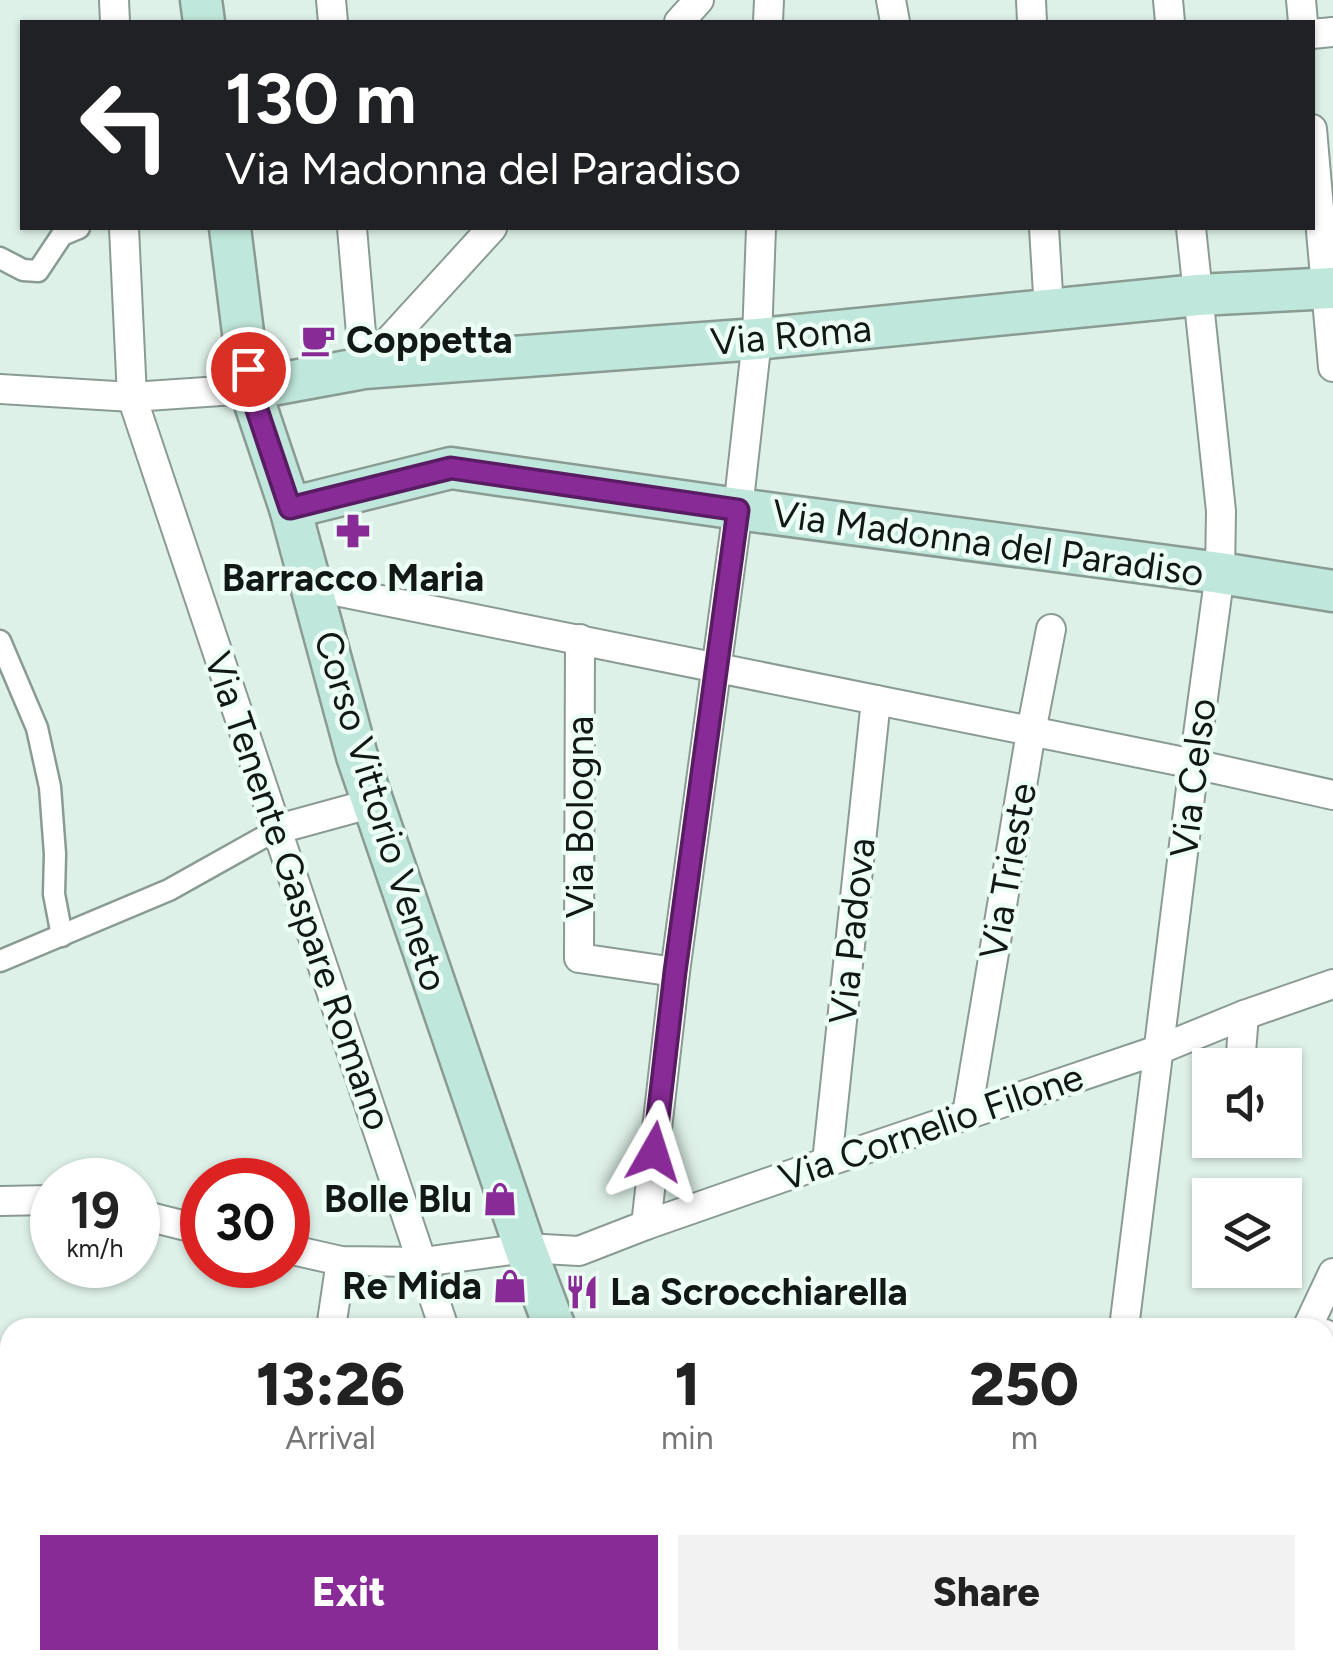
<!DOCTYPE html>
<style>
:root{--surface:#fff;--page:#f2f2f2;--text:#222;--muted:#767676;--accent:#882b96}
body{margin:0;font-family:Figtree,sans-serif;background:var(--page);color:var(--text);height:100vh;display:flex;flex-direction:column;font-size:38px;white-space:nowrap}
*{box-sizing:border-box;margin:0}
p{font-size:32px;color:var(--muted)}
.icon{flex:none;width:55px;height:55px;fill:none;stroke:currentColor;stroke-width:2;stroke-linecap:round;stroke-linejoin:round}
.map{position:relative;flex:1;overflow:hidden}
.details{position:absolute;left:0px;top:1318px;width:1335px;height:352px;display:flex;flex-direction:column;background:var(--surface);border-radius:30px 30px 0 0;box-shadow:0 2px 8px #0004}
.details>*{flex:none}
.guide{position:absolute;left:20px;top:20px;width:1295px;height:210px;border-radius:0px;box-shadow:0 2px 8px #0004;background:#202124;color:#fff;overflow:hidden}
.controls{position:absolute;left:1192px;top:1048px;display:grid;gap:20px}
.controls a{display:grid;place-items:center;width:110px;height:110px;border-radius:0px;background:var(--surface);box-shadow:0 2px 8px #0004;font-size:50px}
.speed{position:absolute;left:30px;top:1158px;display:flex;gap:20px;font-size:50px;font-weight:700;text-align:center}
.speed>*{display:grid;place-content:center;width:130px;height:130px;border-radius:50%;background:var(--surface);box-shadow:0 2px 8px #0004;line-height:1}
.speed small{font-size:25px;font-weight:400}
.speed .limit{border:15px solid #d22;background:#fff;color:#111}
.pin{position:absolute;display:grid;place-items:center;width:85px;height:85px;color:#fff;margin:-42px;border:5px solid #fff;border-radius:50%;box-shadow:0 2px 10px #0007}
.me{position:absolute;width:110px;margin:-55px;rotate:6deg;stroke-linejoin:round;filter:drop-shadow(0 0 8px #0008)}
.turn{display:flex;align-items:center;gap:35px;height:210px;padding:0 40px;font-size:45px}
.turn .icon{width:130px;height:130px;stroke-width:2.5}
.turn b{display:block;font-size:70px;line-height:85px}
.eta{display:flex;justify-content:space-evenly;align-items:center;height:170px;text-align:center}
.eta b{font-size:60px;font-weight:800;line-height:70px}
.cta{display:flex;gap:20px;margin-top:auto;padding:20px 40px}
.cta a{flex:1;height:115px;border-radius:0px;background:var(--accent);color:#fff;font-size:40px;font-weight:800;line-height:115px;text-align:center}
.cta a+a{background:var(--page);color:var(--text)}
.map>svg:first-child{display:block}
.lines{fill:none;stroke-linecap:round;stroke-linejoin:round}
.pedestrian-casing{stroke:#8a9b93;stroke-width:25}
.minor-casing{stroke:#8a9b93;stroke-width:32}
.secondary-casing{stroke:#8a9b93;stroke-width:45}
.pedestrian{stroke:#fff;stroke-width:20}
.minor{stroke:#fff;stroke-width:28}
.secondary{stroke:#c0e7db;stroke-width:40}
.rail{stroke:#535d59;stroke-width:8;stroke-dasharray:15 8;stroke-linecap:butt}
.route-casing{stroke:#581c62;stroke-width:25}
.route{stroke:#882b96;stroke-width:18}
.labels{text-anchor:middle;stroke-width:9;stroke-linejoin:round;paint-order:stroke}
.street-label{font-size:38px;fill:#121815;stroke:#ecfef6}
.poi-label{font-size:38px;font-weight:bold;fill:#121815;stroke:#ecfef6;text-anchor:start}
</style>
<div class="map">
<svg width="1333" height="1669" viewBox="0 0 1333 1669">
<rect width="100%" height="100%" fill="#def1e9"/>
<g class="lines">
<g class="pedestrian-casing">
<g id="pedestrian">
<polyline points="0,258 23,270 38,271 62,235 79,228"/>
<polyline points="0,641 37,728 50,787 55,854 54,894 62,936"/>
<polyline points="0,961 169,890 278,829"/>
<polyline points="1325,1441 1333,1446"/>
<polyline points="1325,1545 1333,1549"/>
<polyline points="1325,1576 1333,1563"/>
<polyline points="875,1665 876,1669"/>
<polyline points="1269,1669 1275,1660"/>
</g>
</g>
<g class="minor-casing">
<g id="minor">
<polyline points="114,0 115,22"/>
<polyline points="331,0 333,22"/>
<polyline points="891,0 895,22"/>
<polyline points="1031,0 1032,22"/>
<polyline points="1168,0 1170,22"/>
<polyline points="1301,0 1303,22"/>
<polyline points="679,22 699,0"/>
<polyline points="768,22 769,0"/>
<polyline points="1312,34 1333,32"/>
<polyline points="1312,129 1333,367"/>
<polyline points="124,228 132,397 444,1328"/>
<polyline points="352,228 364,368"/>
<polyline points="1044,228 1049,310"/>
<polyline points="364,368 492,228"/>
<polyline points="0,389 132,397 250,389"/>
<polyline points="311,586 1194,764 1333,795"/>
<polyline points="580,639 579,958 675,972"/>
<polyline points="278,829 373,803"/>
<polyline points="1240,1065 1244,1015"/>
<polyline points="967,1114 1031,732 1051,629"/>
<polyline points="827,1162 876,700"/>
<polyline points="0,1201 52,1200"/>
<polyline points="138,1214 202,1230"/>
<polyline points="646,1225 675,972 738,509 757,339 761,228"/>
<polyline points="288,1249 341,1261 423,1262 525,1248 579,1251 646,1225 827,1162 1158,1050 1244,1015 1333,984"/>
<polyline points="331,1328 341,1261"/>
<polyline points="1124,1328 1194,764 1220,573 1221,511 1191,228"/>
<polyline points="1307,1328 1333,1273"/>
<polyline points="1325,1334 1333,1339"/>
<polyline points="0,1426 10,1468"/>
<polyline points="555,1660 558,1669"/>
<polyline points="996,1660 1000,1669"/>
<polyline points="151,1669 153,1660"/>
<polyline points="375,1669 378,1660"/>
<polyline points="1139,1669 1143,1660"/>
</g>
</g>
<g class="secondary-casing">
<g id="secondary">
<polyline points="201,0 204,22"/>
<polyline points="230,228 250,389 290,508 357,756 525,1248 555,1328"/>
<polyline points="250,389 364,368 757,339 1198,295 1333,288"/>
<polyline points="290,508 451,468 738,509 1220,573 1333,591"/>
<polyline points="665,1660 668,1669"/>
</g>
</g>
<use href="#pedestrian" class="pedestrian"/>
<use href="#minor" class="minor"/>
<use href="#secondary" class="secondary"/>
<g class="rail">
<polyline points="1325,1627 1333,1613"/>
<polyline points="1301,1669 1306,1660"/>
</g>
</g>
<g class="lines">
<g class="route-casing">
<polyline id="route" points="248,369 250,389 290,508 451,468 738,510 675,972 654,1152"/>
</g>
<use href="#route" class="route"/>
</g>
<defs>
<g id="cafe-bare" transform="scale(2.7)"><path d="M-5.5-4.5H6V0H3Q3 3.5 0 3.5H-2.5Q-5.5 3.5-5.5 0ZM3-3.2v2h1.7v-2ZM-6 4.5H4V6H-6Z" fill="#882b96" stroke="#ecfef6" stroke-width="2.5" paint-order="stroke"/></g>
<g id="pharmacy-bare" transform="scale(2.7)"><path d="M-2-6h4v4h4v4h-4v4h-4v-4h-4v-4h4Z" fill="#882b96" stroke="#ecfef6" stroke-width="2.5" paint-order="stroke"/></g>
<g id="shop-bare" transform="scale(2.7)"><path d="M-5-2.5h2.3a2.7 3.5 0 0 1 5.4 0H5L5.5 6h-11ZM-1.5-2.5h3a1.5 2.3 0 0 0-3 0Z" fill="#882b96" stroke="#ecfef6" stroke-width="2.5" paint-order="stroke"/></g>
<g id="restaurant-bare" transform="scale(2.7)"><path d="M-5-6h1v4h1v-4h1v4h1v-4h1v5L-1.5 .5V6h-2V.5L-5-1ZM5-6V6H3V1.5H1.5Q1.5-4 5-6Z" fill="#882b96" stroke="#ecfef6" stroke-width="2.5" paint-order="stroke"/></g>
</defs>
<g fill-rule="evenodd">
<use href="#cafe-bare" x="318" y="340"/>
<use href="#pharmacy-bare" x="353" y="531"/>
<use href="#shop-bare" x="500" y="1199"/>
<use href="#shop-bare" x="510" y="1286"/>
<use href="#restaurant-bare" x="582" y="1292"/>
</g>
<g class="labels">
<g class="street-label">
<text transform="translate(791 335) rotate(-5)" y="13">Via Roma</text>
<text transform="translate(988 543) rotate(8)" y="13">Via Madonna del Paradiso</text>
<text transform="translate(1193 778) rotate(-83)" y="13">Via Celso</text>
<text transform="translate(381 811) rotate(73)" y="13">Corso Vittorio Veneto</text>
<text transform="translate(580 817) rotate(-90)" y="13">Via Bologna</text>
<text transform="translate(1008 871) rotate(-80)" y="13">Via Trieste</text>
<text transform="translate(298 891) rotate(71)" y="13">Via Tenente Gaspare Romano</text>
<text transform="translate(852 931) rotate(-84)" y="13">Via Padova</text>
<text transform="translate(931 1127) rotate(-19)" y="13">Via Cornelio Filone</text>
</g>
<g class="poi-label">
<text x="346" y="353">Coppetta</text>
<text x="353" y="591" text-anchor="middle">Barracco Maria</text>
<text x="472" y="1212" text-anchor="end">Bolle Blu</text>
<text x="482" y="1299" text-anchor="end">Re Mida</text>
<text x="610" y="1305">La Scrocchiarella</text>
</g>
</g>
</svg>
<div class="controls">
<a><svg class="icon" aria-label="sound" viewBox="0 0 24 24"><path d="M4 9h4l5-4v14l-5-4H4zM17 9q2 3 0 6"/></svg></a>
<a><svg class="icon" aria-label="layers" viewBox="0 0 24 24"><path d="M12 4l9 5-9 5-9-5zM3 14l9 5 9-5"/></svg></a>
</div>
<div class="speed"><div>19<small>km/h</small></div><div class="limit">30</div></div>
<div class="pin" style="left:248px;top:369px;background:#d93025"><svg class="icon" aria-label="arrive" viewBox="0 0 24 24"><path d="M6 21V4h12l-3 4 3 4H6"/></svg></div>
<svg class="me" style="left:654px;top:1152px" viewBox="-20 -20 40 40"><path d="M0-17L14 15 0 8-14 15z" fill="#882b96" stroke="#fff" stroke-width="4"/></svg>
<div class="guide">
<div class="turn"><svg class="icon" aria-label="left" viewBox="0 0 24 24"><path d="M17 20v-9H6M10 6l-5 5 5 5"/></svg><div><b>130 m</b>Via Madonna del Paradiso</div></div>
</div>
<section class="details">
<div class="eta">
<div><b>13:26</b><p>Arrival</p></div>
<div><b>1</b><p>min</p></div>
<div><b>250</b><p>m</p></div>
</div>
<div class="cta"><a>Exit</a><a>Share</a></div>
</section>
</div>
